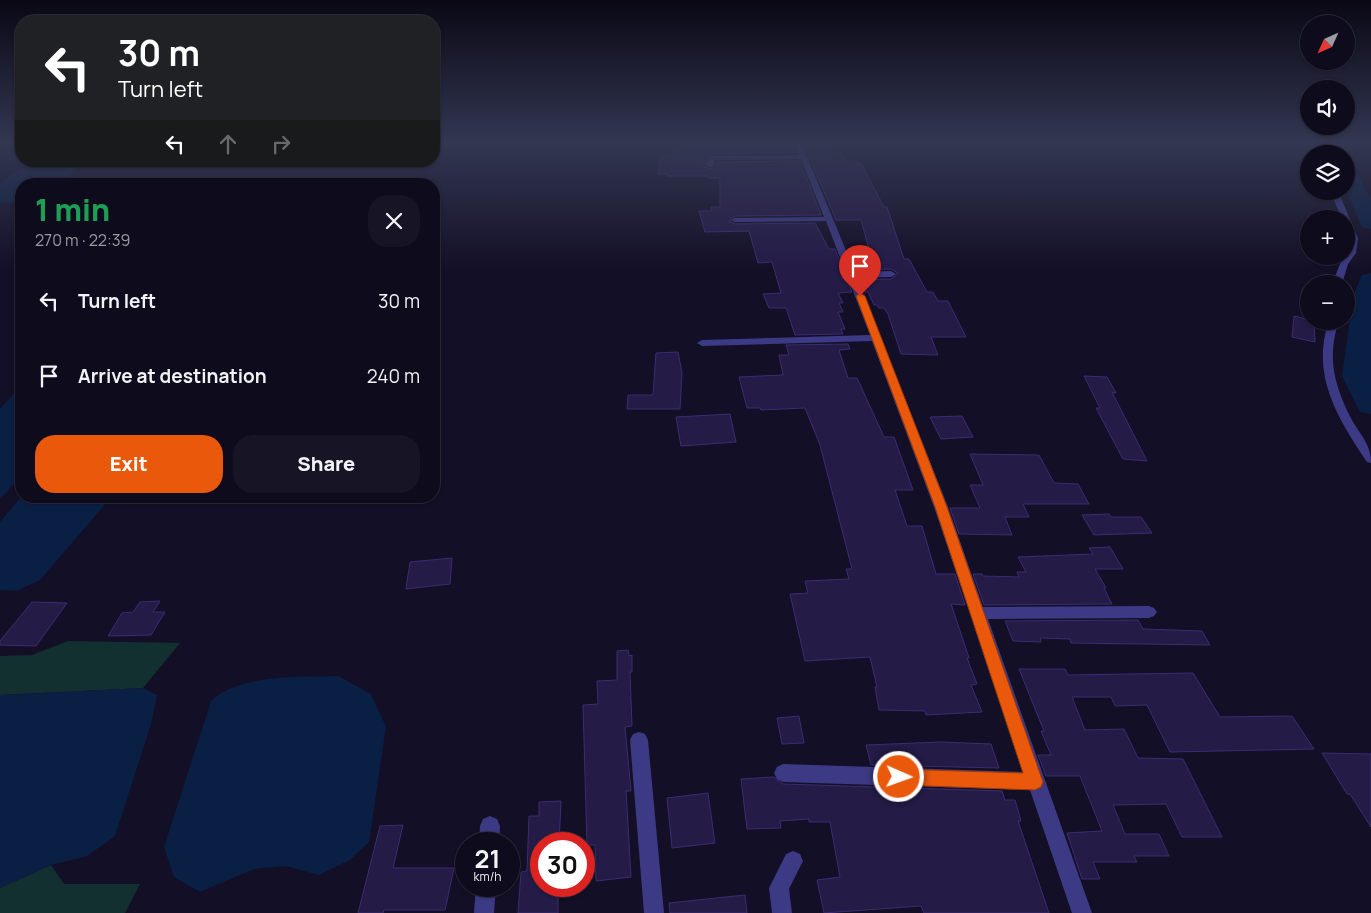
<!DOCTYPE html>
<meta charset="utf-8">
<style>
:root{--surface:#0e0b1c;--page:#171425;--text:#f1f3f6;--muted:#9b9ba3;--line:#2e2b3b;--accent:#ea580c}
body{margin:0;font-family:Manrope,sans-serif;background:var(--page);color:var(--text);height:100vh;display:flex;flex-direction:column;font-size:19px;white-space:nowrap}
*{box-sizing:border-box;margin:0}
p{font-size:16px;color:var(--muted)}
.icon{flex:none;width:28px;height:28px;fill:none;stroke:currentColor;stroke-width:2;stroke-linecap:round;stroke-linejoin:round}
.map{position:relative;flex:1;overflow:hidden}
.panel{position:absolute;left:15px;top:178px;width:425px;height:325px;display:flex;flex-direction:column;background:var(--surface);border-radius:20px;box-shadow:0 1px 4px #0004,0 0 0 1px var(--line)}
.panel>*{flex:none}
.top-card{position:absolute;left:15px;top:15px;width:425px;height:152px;border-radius:20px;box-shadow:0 1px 4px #0004,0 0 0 1px var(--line);background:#202124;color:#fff;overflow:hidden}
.needle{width:32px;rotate:225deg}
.controls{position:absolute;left:1300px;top:15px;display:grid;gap:10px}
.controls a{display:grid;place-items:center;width:55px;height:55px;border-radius:50%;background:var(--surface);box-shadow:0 1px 4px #0004,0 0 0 1px var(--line);font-size:25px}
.speed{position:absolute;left:455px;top:832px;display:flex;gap:10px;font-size:25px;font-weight:700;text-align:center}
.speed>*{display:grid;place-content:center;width:65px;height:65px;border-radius:50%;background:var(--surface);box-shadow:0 1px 4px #0004,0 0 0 1px var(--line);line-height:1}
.speed small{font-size:12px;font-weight:400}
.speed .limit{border:8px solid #d22;background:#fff;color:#111}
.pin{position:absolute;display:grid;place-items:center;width:42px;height:42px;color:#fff;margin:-51px -21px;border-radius:50% 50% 50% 0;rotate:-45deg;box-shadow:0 0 5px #0007}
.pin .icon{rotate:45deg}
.me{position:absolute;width:55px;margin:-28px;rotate:92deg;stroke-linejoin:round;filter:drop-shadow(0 0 4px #0008)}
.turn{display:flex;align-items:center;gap:18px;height:105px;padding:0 20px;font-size:22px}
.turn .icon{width:65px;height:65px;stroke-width:2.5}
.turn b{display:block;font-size:35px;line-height:42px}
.lanes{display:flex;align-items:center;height:48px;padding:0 20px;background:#0003;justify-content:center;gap:25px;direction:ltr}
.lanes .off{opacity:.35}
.round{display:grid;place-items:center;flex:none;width:52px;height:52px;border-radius:20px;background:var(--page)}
.headline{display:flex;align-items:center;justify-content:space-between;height:85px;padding:0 20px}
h1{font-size:30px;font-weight:800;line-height:38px;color:#1e9e55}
.action{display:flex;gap:10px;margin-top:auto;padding:10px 20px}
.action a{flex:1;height:58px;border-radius:20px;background:var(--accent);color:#fff;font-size:20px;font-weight:800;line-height:58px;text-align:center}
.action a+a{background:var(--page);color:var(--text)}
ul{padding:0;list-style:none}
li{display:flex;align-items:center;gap:15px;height:75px;padding:0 20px}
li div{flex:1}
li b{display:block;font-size:19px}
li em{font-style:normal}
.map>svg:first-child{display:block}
.green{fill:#12302f}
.water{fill:#0a1f44}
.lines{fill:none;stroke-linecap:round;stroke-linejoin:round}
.river{fill:#0a1f44;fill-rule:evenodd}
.building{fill:#241b47;stroke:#3b2d73}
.minor{fill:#3d3a85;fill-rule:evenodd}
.route{fill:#ea580c;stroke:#983908}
</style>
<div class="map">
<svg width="1371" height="913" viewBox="0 0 1371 913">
<rect width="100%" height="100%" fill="#130f26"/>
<g class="green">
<polygon points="68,641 180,643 143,688 0,695 0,656 32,655"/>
<polygon points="51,865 64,884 140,884 125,913 0,913 0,888"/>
</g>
<g class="water">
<path d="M57 161 84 162 60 184H21V202L0 203V184C21 167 30 163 57 161Z"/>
<polygon points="21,386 21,476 0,499 0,409"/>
<polygon points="22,496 117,496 108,501 40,580 17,591 0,590 0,522"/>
<path d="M338 676 371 694 386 727 369 842 350 860 319 875 286 866 254 869 200 892 174 877 164 847 211 701C240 674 300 677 338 676Z"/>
<polygon points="143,688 157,695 151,724 115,836 87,856 51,865 0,888 0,695"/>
</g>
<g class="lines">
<g class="river">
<polygon points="1326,142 1344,142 1349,154 1346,158 1346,154 1331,154"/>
<polygon points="1346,162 1353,164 1355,168 1371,201 1371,229 1363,228 1360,223 1346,190"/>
<polygon points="1371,273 1371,414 1360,412 1342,376 1353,296 1362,275"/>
</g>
</g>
<g class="building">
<polygon points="697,142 792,142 796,153 713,154 710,156 703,166 711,169 716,162 800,161 821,215 735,216 729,221 735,224 815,223 829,249 835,249 852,292 838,293 843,303 839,303 843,312 838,312 845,329 841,329 843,334 795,335 786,308 769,308 763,294 781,293 772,262 758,263 749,231 705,232 699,211 711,211 711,207 720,207 720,178 708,178 708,176 667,176 667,174 658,174 661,155 670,156 672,150 684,151 683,146 697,146"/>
<polygon points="803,142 829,142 835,154 842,154 846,161 861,163 884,207 887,207 904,259 909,259 927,292 933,292 938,301 948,301 966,337 931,337 938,355 901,354 888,314 884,308 879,308 877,305 874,305 868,292 865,292 860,280 891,279 898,273 891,269 856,270 848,249 869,249 861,220 836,220"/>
<polygon points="1294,316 1314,321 1315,342 1292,337"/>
<polygon points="848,344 850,349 839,350 848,378 857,378 884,437 894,437 913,490 895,490 907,526 922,526 936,574 955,574 965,605 951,604 969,658 967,658 977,684 971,685 982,712 926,715 925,711 879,710 875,687 877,687 870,657 805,661 790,594 808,593 805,581 849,579 846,569 852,569 820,445 805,408 761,410 760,408 747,408 739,377 783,375 779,355 789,355 786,345"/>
<polygon points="678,352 682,373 680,409 627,409 628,395 653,395 656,353"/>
<polygon points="1084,376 1107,377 1116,393 1112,392 1147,461 1123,459 1096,408 1100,408"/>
<polygon points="730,414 736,442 681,446 676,417"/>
<polygon points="962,416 973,437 941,439 930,417"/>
<polygon points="970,454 1039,455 1054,483 1078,484 1089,504 1023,504 1029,517 1005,517 1012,535 959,534 950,508 980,508 970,485 983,485"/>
<polygon points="1109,514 1111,517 1141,517 1152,533 1094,535 1082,515"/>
<polygon points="1110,547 1123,569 1095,569 1106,588 1104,588 1112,604 984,605 973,574 982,574 983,576 1019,577 1017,572 1026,572 1018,557 1093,554 1089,548"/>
<polygon points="452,558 450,584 406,589 410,562"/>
<polygon points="160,601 153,612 165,612 151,635 108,636 122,613 133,612 140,602"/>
<polygon points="32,602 67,603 36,646 0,645 0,641"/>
<polygon points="1138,620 1143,629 1202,631 1210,645 1071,643 1070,639 1040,638 1041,642 1013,641 1005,621"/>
<polygon points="628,650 629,656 632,655 632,672 630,672 632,726 625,727 631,791 626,791 631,877 596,881 595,845 587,845 583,705 598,704 597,681 617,680 617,651"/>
<polygon points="1019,669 1065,669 1068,675 1193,673 1220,717 1292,716 1314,749 1170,752 1147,705 1115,706 1111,697 1072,697 1085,730 1124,729 1138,758 1183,759 1222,837 1182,837 1166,804 1113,805 1125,834 1159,834 1169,856 1134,856 1137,862 1093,862 1100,879 1082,879 1067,833 1102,831 1080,776 1046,776 1038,755 1051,755 1041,731 1044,731"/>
<polygon points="799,716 804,743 782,744 777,718"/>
<polygon points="941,742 991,744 999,768 871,765 866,745"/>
<polygon points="1322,753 1371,754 1371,827 1350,794 1347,794"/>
<polygon points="774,777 783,784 1002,791 1005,800 1015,800 1021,821 1018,821 1049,913 924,913 921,906 824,913 817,880 840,877 830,822 809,822 809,819 780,821 781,828 747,829 741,779"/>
<polygon points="708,793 715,843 672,848 667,798"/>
<polygon points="561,801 559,844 541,844 541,886 558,886 558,913 518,913 521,872 527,871 529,816 539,816 539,802"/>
<polygon points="403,825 393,868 454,868 445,910 384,910 383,913 358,913 380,826"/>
<polygon points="745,895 747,913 670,913 669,903"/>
</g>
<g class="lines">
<g class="minor">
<polygon points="794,142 801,142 855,272 891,271 896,274 891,277 857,278 948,507 983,607 1149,606 1154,608 1157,612 1154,616 1149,618 988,619 1092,913 1072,913 1030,790 783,782 777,779 774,773 777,767 783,764 1024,772 934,507 872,341 702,346 697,343 702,340 870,335 826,221 735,222 731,220 735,218 824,217 801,159 715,160 712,167 705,165 711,157 713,156 799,155"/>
<polygon points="1311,142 1317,142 1316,154 1309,154"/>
<polygon points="1330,191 1338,191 1358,238 1356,253 1348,264 1342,284 1332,284 1340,264 1348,253 1350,238 1346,230 1346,219 1342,219"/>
<path d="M1329 321H1339C1326 358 1335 388 1353 422 1362 437 1371 445 1371 463L1367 462C1338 419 1310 374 1329 321Z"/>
<polygon points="639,732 645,734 648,740 664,913 644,913 630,740 633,734"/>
<polygon points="490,816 497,819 500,826 499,844 479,844 480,826 483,819"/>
<polygon points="793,851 800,854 803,861 789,889 792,913 772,913 769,888 786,854"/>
<polygon points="476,886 496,886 494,913 474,913"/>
</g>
</g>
<linearGradient id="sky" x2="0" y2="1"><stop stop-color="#0a0815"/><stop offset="0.53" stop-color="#333752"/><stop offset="1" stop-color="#333752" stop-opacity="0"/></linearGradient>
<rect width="1371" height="270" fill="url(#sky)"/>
<polygon class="route" points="860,293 865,296 947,507 1043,782 1041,787 1035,790 899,785 893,783 891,777 893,771 899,769 1023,773 935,507 856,296"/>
</svg>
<div class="controls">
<a><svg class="needle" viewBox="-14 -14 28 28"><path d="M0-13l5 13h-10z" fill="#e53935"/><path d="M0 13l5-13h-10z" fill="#9b9ba3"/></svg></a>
<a><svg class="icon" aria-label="sound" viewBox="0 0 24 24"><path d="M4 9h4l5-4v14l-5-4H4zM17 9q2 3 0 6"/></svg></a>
<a><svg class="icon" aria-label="layers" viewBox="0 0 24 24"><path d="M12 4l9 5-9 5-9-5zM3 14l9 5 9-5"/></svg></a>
<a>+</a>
<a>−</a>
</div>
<div class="speed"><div>21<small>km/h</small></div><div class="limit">30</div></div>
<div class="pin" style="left:860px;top:296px;background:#d93025"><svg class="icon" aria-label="arrive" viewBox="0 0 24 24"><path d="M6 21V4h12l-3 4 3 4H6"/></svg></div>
<svg class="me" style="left:899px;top:777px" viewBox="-20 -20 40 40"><circle r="17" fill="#ea580c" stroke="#fff" stroke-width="3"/><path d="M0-11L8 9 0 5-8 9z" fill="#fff"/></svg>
<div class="top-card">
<div class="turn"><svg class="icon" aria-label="left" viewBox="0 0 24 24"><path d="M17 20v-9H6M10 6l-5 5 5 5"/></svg><div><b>30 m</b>Turn left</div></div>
<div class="lanes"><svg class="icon" aria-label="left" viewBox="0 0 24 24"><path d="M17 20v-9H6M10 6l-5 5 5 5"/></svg><svg class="icon off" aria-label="ahead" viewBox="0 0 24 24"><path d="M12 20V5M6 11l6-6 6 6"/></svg><svg class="icon off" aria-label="right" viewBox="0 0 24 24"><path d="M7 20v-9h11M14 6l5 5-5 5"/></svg></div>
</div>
<section class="panel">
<div class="headline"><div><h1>1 min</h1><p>270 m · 22:39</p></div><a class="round"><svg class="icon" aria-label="close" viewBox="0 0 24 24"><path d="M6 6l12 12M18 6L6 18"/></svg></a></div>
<ul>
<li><svg class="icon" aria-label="left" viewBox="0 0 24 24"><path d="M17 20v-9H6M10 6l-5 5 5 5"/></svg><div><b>Turn left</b></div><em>30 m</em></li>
<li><svg class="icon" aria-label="arrive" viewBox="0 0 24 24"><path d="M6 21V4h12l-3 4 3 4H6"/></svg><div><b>Arrive at destination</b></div><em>240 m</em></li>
</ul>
<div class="action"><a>Exit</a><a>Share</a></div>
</section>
</div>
